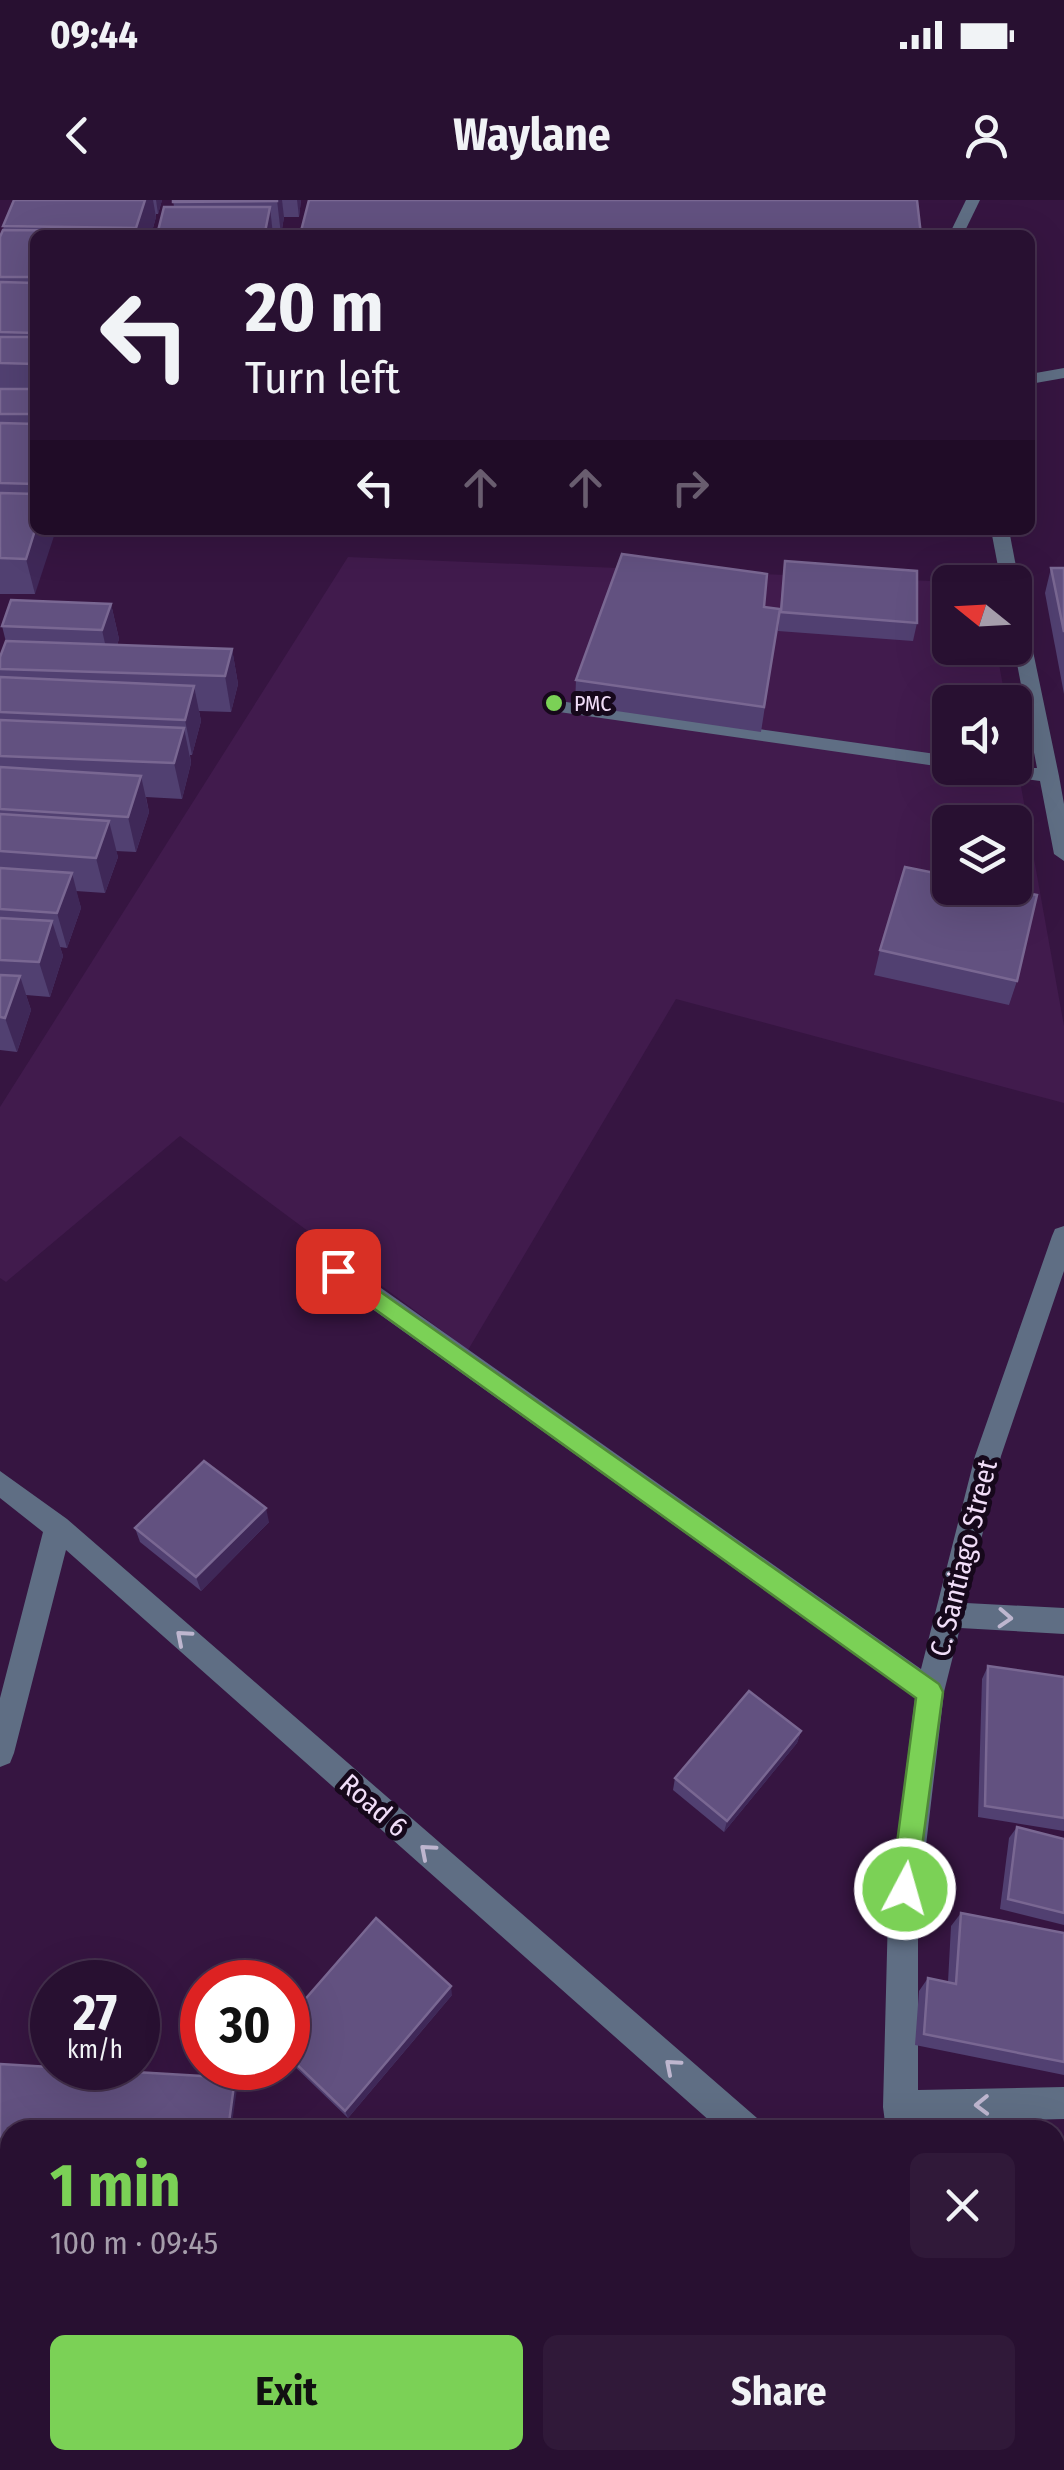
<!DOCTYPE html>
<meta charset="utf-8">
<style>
:root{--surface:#281031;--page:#301939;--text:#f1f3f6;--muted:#a59dab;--line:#44304d;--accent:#7bd156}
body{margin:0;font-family:"Fira Sans Condensed",sans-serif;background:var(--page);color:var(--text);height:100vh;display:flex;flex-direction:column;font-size:38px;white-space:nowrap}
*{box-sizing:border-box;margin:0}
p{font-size:32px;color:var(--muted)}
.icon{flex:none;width:55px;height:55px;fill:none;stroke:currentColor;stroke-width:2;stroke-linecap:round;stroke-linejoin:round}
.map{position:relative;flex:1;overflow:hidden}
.panel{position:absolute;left:0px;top:1920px;width:1065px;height:350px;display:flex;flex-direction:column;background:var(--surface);border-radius:30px 30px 0 0;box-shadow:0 10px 40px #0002,0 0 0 2px var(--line)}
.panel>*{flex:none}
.banner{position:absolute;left:30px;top:30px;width:1005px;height:305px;border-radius:15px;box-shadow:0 10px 40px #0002,0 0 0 2px var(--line);background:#281031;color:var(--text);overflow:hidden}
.needle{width:65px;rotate:288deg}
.tools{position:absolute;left:932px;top:365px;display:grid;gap:20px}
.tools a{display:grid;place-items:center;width:100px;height:100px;border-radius:15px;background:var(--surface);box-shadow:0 10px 40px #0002,0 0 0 2px var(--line);font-size:50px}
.speed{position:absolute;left:30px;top:1760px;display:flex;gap:20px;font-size:50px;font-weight:700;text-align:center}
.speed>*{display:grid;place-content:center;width:130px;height:130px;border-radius:50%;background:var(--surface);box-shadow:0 10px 40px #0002,0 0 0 2px var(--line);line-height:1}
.speed small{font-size:25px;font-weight:400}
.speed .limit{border:15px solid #d22;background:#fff;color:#111}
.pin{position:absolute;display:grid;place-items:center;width:85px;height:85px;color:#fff;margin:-42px;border-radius:20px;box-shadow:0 5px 15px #0006}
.me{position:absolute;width:110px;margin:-55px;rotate:6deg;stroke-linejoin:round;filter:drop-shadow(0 0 8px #0008)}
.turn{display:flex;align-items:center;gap:35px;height:210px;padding:0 50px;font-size:45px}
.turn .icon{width:130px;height:130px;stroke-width:2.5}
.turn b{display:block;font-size:70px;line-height:85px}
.lanes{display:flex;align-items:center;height:95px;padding:0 50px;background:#0003;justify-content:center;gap:50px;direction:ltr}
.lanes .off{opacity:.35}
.round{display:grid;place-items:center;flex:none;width:105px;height:105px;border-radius:15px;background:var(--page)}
.headline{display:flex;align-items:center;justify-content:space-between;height:170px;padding:0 50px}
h1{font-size:60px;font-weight:700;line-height:75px;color:var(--accent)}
.primary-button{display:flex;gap:20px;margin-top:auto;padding:20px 50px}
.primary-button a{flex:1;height:115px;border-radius:15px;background:var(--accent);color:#111;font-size:40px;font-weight:700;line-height:115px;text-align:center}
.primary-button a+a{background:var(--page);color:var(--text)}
.status{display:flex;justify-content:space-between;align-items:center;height:70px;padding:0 50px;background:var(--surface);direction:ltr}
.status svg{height:28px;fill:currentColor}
header{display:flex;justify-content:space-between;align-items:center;height:130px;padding:0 50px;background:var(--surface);font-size:45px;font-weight:700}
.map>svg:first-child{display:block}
.built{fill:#411b4d;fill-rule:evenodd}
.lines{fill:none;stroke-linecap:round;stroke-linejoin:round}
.minor{fill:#5f6e84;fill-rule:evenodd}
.wall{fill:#514071}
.shaded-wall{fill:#3f2858}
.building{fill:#625180;stroke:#796792;stroke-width:2.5}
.oneway{stroke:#beb6cf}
.route{fill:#7bd156;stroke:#508838;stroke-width:2.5}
.poi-dot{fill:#7bd156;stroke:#16081b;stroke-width:4}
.labels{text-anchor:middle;stroke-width:10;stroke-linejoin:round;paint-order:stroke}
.far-poi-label{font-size:22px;fill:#f1ddf8;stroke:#16081b;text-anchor:start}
.street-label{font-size:28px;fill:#f1ddf8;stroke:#16081b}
</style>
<div class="status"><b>09:44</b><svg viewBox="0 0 49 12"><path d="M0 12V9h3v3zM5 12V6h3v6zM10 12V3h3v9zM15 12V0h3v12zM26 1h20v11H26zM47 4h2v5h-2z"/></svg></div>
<header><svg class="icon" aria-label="back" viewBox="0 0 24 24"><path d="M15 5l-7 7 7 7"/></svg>Waylane<svg class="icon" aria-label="person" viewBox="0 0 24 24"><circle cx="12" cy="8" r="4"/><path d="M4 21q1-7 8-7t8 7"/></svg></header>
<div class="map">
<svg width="1064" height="2270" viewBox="0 0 1064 2270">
<rect width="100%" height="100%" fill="#361541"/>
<path class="built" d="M348 357 956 382H950V448H996L1006 502H950V568H1015V553L1064 826V903L676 799 468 1150 180 936 6 1082 0 1078V907ZM950 622H1015V688H950Z"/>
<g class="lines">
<g class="minor">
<polygon points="966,0 980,0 963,35 949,35"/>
<polygon points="1064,168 1064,178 1030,184 1030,174"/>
<polygon points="991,330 1009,330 1019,382 1016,386 1001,382"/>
<polygon points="1015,403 1024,408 1059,576 1064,604 1064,661 1054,654 1040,581 989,574 979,568 1037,568 1014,448"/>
<polygon points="559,501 950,556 950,568 953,568 950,568 552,511 549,507"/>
<polygon points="1064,1026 1064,1071 1001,1256 966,1403 1064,1408 1064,1434 960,1428 944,1492 918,1714 918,1890 1064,1887 1064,1919 918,1923 918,1930 886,1930 883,1907 888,1714 915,1498 329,1078 326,1071 329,1064 347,1064 921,1469 975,1256 1052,1036 1055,1029"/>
<polygon points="0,1271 67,1319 757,1918 761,1930 720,1930 66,1350 14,1553 10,1563 0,1567 0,1498 43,1332 0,1298"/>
<polygon points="916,2260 952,2260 953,2270 917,2270"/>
</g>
</g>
<g class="wall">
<polygon points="14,0 162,0 158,14 156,14 156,17 151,35 35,35 35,394 0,394 0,37"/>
<polygon points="173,0 301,0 299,17 284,17 281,35 157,35 174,7"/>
<polygon points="1051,368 1064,368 1064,494 1045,393"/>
<polygon points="783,380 917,423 913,441 778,431"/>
<polygon points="111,404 119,439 117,445 232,449 238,484 231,512 199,511 201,521 192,555 190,555 191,563 182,599 146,597 149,612 136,652 116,651 118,657 105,693 76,691 81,708 67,748 60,747 63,756 50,797 26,795 31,810 17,852 0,850 0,457 6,442 2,426"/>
<polygon points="764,407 780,409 761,532 575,505 576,480"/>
<polygon points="880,750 1017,781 1009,805 874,775"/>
<polygon points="269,1322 201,1391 140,1342 135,1328"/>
<polygon points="988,1466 1064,1477 1064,1631 978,1617 982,1479"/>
<polygon points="801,1531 797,1543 724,1632 673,1590 675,1578"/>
<polygon points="1017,1627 1064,1639 1064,1725 1000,1709 1009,1638"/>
<polygon points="961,1713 1064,1733 1064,1875 915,1845 919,1791 928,1778 948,1782 951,1726"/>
<polygon points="452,1795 348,1918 288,1860 288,1819"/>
<rect x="1055" y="1942" width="9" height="179"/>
<polygon points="968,2260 1055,2260 1064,2270 969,2270"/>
</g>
<g class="shaded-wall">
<polygon points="145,0 153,0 156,17 151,35 138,35 136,28"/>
<polygon points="156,0 162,0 158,14"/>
<polygon points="277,0 282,0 284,17 281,35"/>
<polygon points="297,0 301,0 299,17"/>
<polygon points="270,7 273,35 266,35 265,32"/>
<polygon points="35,330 56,330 35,394 26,359"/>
<polygon points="111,404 119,439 110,466 102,430"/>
<polygon points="232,449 238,484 231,512 225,476"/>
<polygon points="194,486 201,521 192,555 185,520"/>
<polygon points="184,528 191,563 182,599 174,563"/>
<polygon points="141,576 149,612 136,652 128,617"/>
<polygon points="109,621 118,657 105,693 96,658"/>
<polygon points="72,673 81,708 67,748 57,713"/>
<polygon points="52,721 63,756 50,797 39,762"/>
<polygon points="20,776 31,810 17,852 5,818"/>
<polygon points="266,1308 269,1322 201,1391 196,1377"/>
<polygon points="801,1531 797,1543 724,1632 727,1621"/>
<polygon points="451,1786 452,1795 348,1918 345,1911"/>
<polygon points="235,1878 238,1882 231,1930 228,1930"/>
</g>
<g class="building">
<polygon points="14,0 145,0 136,28 3,26"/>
<polygon points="173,0 277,0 277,1 173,2"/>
<polygon points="309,0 917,0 921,35 300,35"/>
<polygon points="164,7 270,7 265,32 250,32 249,35 157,35"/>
<polygon points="3,30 132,31 131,35 35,35 35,77 0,77 0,37"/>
<polygon points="0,82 35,83 35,133 0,132"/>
<polygon points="0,137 35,137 35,164 0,163"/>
<rect x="0" y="189" width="35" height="25"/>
<polygon points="0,223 35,224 35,284 0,283"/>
<polygon points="0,293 35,294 35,330 26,359 0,358"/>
<polygon points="622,354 767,374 764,407 780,409 764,507 576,480"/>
<polygon points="785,361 917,371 917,423 781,412"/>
<polygon points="1051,368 1064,368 1064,432"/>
<polygon points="11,400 111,404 102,430 2,426"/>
<polygon points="6,441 232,449 225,476 0,469 0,457"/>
<polygon points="0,477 194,486 185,520 0,512"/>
<polygon points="0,520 184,528 174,563 0,556"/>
<polygon points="0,567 141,576 128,617 0,609"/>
<polygon points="0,614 109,621 96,658 0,651"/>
<polygon points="905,667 950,676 950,688 1003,688 1037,695 1017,781 880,750"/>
<polygon points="0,668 72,673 57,713 0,709"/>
<polygon points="0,718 52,721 39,762 0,760"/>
<polygon points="0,775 20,776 5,818 0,817"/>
<polygon points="204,1261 266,1308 196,1377 135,1328"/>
<polygon points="988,1466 1064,1477 1064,1618 985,1606"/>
<polygon points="749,1491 801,1531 727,1621 675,1578"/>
<polygon points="1017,1627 1064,1639 1064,1713 1008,1699"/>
<polygon points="961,1713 1064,1733 1064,1862 924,1834 928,1778 956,1784"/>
<polygon points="376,1718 451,1786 345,1911 288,1856 288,1819"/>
<polygon points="0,1864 235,1878 228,1930 10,1930 10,2178 0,2177"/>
<polygon points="1055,1942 1064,1942 1064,2115 1055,2114"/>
<polygon points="1055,2231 1064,2231 1064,2270 981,2270 979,2260 1055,2260"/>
<rect x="676" y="2260" width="157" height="10"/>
</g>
<defs><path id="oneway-chevron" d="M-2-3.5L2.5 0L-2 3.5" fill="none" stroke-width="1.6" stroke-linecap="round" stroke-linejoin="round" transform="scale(2.5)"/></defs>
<g class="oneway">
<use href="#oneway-chevron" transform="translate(1005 1418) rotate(3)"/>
<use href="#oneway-chevron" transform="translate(183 1437) rotate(-139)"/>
<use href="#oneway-chevron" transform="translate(427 1651) rotate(-139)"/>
<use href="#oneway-chevron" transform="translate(672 1866) rotate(-139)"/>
<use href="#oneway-chevron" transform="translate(982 1905) rotate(179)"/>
</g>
<polygon class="route" points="338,1062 939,1484 943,1492 915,1699 905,1703 896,1699 891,1689 916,1498 330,1077 327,1071 330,1064"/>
<circle class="poi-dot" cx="554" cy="503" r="10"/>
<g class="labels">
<g class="far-poi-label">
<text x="574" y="511">PMC</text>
</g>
<g class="street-label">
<text transform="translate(963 1358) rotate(-76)" y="10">C. Santiago Street</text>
<text transform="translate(374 1605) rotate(41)" y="10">Road 6</text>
</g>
</g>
</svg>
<div class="tools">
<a><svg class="needle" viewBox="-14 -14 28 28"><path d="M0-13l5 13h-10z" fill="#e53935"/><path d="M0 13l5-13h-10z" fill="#a59dab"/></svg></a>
<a><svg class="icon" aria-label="sound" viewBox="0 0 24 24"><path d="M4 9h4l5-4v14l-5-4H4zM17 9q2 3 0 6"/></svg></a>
<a><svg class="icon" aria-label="layers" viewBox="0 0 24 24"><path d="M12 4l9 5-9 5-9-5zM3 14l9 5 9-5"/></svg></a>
</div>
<div class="speed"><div>27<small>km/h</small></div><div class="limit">30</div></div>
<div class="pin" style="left:338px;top:1071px;background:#d93025"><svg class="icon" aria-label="arrive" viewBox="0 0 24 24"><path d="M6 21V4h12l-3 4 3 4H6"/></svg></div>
<svg class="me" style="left:905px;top:1689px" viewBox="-20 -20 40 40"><circle r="17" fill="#7bd156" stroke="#fff" stroke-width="3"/><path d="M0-11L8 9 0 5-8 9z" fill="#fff"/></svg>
<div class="banner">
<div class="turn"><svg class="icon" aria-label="left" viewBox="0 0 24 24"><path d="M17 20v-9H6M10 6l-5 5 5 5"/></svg><div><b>20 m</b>Turn left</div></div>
<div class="lanes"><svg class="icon" aria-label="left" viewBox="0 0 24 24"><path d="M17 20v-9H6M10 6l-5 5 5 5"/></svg><svg class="icon off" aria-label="ahead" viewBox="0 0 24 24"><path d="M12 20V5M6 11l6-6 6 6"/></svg><svg class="icon off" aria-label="ahead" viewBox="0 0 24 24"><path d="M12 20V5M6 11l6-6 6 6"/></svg><svg class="icon off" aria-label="right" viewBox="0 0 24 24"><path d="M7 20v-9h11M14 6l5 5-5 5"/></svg></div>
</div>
<section class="panel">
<div class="headline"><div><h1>1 min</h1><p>100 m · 09:45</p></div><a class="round"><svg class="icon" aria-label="close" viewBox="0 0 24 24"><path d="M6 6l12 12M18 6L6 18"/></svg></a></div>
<div class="primary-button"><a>Exit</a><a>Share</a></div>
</section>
</div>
